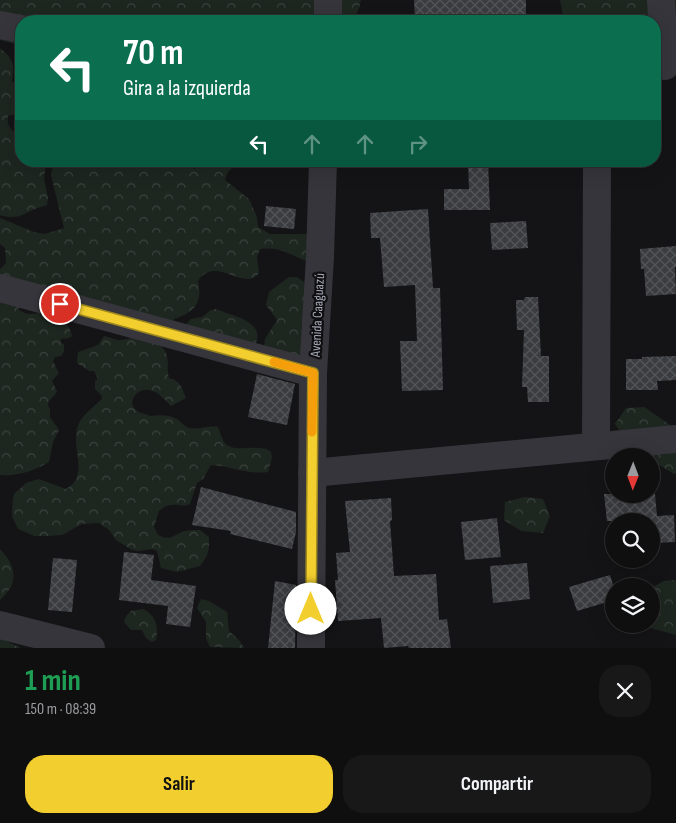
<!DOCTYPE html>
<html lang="es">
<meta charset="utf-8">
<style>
:root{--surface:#0f0f10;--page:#181819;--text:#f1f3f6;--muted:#9b9c9f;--line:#2f2f30;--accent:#f2cf2f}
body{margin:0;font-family:"Sofia Sans Condensed",sans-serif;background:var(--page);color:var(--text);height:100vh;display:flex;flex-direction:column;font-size:19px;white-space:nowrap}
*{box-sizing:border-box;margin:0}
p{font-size:16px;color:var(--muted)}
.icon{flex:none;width:28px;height:28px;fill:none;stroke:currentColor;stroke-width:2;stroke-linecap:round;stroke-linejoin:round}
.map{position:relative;height:648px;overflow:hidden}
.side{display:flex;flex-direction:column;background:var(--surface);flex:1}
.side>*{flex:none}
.hud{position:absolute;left:15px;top:15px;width:646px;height:152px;border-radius:20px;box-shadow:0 5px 20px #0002,0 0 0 1px var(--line);background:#0b6e4f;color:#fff;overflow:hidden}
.needle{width:32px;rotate:181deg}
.controls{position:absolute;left:605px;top:448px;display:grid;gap:10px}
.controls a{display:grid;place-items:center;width:55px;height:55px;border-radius:50%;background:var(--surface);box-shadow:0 5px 20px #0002,0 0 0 1px var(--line);font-size:25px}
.pin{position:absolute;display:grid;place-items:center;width:42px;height:42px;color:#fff;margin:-21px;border:2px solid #fff;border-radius:50%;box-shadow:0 1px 5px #0007}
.me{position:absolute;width:55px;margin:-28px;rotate:0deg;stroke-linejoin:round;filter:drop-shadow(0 0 4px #0008)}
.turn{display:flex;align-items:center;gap:18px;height:105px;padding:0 25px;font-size:22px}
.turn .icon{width:65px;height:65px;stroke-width:2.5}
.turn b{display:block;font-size:35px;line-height:42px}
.lanes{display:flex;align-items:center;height:48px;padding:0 25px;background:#0003;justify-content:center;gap:25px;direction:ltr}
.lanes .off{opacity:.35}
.round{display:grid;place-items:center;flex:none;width:52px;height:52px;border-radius:20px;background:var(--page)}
.head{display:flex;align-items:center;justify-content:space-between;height:85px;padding:0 25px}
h1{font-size:30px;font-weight:700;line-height:38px;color:#1e9e55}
.button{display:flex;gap:10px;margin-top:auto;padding:10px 25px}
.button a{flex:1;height:58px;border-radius:20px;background:var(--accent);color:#111;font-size:20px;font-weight:700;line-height:58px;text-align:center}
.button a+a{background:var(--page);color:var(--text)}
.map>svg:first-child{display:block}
.forest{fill:url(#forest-crowns)}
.building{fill:url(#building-cross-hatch)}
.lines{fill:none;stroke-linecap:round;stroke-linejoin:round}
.minor{stroke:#35353b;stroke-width:28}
.route-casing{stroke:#9d871f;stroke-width:12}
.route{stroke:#f2cf2f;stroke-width:9}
.slow{stroke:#f59e0b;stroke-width:9}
.labels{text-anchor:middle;stroke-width:4.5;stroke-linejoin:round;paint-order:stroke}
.street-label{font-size:14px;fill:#a6a8b6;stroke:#0f0f11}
</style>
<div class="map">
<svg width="676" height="648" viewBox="0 0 676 648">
<defs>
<pattern id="forest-crowns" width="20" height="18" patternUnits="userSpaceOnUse" patternTransform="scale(1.25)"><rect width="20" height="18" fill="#1e2620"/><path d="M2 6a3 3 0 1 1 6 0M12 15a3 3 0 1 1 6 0" fill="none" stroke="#3c433e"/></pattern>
<pattern id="building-cross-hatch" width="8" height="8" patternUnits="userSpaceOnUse" patternTransform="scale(1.25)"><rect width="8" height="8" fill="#3b3c40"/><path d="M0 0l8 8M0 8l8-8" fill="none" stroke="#545559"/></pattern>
</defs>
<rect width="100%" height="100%" fill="#141416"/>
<g class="forest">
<polygon points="0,0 361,0 359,8 353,21 21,21 21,43 15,44 0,40"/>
<polygon points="560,0 676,0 676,25 655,21 564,21"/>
<path d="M0 48C15 60 14 65 12 82H15L21 88V100L15 114 8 116C6 126 12 132 21 136V161H46L44 179 48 198 47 205C43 207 39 207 35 209 22 215 15 220 0 215Z"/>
<path d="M54 161H186L194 169 203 165V161H271C253 164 230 158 225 180L249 199 257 217 258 227 270 234H319L312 263C292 257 283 246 260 249L257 257 259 273C244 293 216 254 198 281 203 303 194 313 174 319L172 327 19 307V310C32 318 33 311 43 314 49 316 53 320 57 324H66L69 327 72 336 69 338 61 339V342L64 345V352L61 356 55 357 53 361 59 373 52 381 57 391C55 397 48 399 48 406L50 409V417L59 430 53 442 49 462C34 471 18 476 0 475V269L6 263 5 248 0 244V218L34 232 45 234 64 228 51 175Z"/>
<polygon points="289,277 297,277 311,287 305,357 264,347 265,339 277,320 266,305 269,292"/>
<path d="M216 309C229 315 262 320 257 340 255 345 252 350 249 355L182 329 191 319 202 317 211 310Z"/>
<path d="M104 336C110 337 113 339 118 340 123 341 128 338 133 338 143 339 160 342 165 351 170 360 166 369 169 378 181 381 182 388 186 398L171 406C164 399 159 392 149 390 138 388 126 401 136 410 140 414 145 413 150 416 160 415 168 414 177 419 181 422 185 427 190 428 199 430 208 425 218 427 220 431 221 437 224 442 233 455 259 442 271 452L272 458 268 472C249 475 231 466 211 465L203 479 197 483 190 504C179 509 173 499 159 511L154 527 158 535C171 541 172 536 182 532 187 530 195 530 200 530L209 537V547L207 556 200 566 177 572 161 568 157 551 152 549 139 551 132 550 116 540 109 530 99 523 82 524 62 535 47 536H34L18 529 12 516 13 498 14 494 26 483 39 479 66 489C92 475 67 444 80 421 83 416 97 403 102 399L101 395 95 389V381L98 379 94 371H89L77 363 78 352 98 345Z"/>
<path d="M644 407 676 429V473L674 474 651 460V456C634 456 624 436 615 424L626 408Z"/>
<polygon points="525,497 543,499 550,516 543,533 521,531 504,520 505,502"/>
<path d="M0 549C17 567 19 583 0 600Z"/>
<polygon points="676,580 676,635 639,625 639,624 651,624 651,588 664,581"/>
<polygon points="201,599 209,601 227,612 229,631 239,640 244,648 210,647 206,638 206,622 197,608"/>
<path d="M143 609C156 615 159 628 156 640L152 642 146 638 142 630H131L124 622 125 618 131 611Z"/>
<polygon points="0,638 21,648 0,648"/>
</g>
<g class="building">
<polygon points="414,0 526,0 526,21 415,21"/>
<polygon points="468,161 488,161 490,210 444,210 444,189 469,189"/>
<polygon points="266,206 296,209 294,229 264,226"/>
<polygon points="428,209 433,288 440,288 443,390 402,391 400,341 417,341 415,285 384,287 380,238 371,238 370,213"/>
<polygon points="526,221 528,248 492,250 490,223"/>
<polygon points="676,246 676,267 675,267 676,294 646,296 644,269 641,269 640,249"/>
<polygon points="525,297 538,297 541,356 549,356 549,402 528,402 527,387 522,387 524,330 517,330 516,300 524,300"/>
<polygon points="676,356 676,380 657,381 658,390 626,390 626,359 642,359 642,357"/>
<polygon points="257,374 295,384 287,425 248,417"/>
<polygon points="201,487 296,512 296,532 292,549 230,534 231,531 192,525"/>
<polygon points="604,494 655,494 657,516 674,515 675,542 651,543 651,521 607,521"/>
<polygon points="391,498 392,520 390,521 394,576 436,574 439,620 447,619 451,648 409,648 408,646 384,648 381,618 338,621 335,580 338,580 336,553 350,552 345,501"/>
<polygon points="497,518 501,557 465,560 461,522"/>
<polygon points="124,552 154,555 151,580 196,586 190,627 166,624 168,606 119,600"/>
<polygon points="53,558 77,560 72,612 48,610"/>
<polygon points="527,563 530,599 493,603 490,566"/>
<polygon points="610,575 614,588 614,600 577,611 569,587"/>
<polygon points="275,581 296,585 295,648 268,648"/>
</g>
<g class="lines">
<g class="minor">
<polyline points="661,0 665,66"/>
<polyline points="328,21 328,0"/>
<polyline points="0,25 21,29"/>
<polyline points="0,288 313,373"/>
<polyline points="596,446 597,161"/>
<polyline points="312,473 676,439"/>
<polyline points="0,625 91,648"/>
<polyline points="311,648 313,373 320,257 323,161"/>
</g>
</g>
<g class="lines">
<g class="route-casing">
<polyline id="route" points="60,304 313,373 311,609"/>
</g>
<use href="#route" class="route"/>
<polyline class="slow" points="274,362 313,373 312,432"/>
</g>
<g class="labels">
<g class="street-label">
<text transform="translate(317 315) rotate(-87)" y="5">Avenida Caaguazú</text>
</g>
</g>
</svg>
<div class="controls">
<a><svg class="needle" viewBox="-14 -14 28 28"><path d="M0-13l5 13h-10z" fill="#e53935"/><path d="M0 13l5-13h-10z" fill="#9b9c9f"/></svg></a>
<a><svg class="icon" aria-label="search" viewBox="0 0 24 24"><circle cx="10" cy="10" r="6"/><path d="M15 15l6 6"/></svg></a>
<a><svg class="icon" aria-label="layers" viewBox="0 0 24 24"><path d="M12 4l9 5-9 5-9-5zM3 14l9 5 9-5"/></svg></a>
</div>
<div class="pin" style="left:60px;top:304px;background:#d93025"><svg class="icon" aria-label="arrive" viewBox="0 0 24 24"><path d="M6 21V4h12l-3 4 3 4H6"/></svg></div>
<svg class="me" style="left:311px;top:609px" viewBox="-20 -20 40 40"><circle r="19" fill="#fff"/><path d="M0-13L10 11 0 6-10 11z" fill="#f2cf2f"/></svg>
<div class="hud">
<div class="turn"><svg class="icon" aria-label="left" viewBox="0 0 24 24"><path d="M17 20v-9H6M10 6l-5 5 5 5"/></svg><div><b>70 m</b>Gira a la izquierda</div></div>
<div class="lanes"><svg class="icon" aria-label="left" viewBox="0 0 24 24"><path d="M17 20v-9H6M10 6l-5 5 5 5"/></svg><svg class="icon off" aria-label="ahead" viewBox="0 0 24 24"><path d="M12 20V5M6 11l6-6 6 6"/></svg><svg class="icon off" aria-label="ahead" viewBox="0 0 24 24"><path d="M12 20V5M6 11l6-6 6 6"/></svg><svg class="icon off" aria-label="right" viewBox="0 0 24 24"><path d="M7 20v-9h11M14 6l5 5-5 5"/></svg></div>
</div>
</div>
<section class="side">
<div class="head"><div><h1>1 min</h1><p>150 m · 08:39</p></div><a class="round"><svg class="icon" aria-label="close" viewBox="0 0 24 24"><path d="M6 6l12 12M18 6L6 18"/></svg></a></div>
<div class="button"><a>Salir</a><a>Compartir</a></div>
</section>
